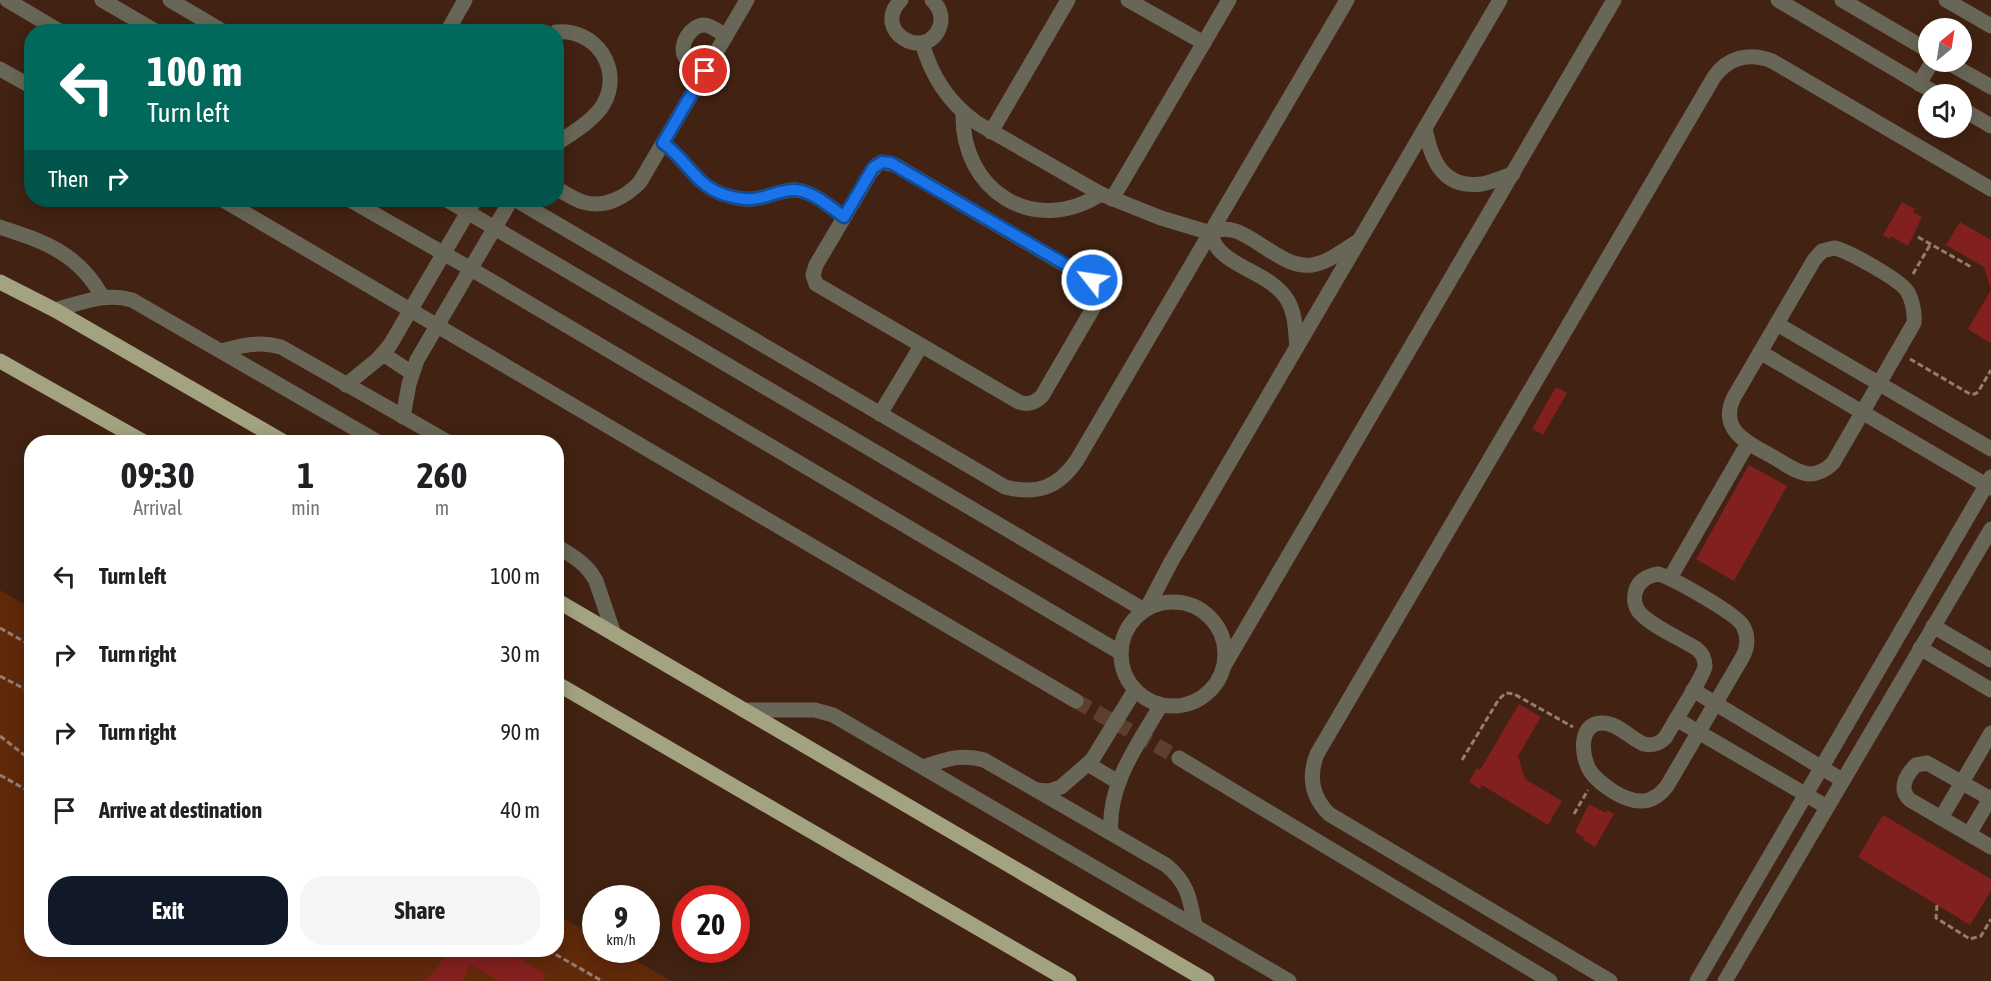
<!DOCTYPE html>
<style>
:root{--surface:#fff;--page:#f6f6f6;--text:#202124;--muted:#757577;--accent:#111827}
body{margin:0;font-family:"Asap Condensed",sans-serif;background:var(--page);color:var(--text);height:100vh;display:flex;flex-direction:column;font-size:22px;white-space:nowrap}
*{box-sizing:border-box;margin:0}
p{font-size:20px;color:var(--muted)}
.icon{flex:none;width:33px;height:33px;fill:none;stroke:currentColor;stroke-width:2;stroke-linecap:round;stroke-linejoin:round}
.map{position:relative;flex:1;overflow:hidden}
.sheet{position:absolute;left:24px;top:435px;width:540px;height:522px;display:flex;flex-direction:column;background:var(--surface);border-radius:24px;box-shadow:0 3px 15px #0003}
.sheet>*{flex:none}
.hud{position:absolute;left:24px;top:24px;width:540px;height:183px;border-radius:24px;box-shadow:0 3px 15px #0003;background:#00695c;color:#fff;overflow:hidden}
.needle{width:39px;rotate:30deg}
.tools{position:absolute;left:1918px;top:18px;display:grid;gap:12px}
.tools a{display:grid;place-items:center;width:54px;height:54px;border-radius:50%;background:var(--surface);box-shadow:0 3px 15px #0003;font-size:30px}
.speed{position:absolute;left:582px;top:885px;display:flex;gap:12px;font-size:30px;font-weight:700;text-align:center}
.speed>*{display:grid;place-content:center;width:78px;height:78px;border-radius:50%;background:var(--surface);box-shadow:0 3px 15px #0003;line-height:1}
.speed small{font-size:15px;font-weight:400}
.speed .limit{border:9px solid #d22;background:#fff;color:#111}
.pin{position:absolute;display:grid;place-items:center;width:51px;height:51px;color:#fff;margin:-26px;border:3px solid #fff;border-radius:50%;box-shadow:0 2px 6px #0007}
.me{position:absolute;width:66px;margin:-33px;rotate:300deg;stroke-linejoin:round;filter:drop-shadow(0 0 4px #0008)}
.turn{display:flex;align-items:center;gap:21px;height:126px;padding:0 24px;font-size:27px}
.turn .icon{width:78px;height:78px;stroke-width:2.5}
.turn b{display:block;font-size:42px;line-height:51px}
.then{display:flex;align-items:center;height:57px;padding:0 24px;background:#0003;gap:12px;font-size:22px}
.eta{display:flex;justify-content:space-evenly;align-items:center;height:102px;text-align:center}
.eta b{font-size:36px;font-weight:700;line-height:42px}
.button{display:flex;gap:12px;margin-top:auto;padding:12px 24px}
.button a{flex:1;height:69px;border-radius:24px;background:var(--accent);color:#fff;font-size:24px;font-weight:700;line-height:69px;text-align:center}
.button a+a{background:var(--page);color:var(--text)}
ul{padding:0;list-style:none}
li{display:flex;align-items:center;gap:18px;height:78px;padding:0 24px}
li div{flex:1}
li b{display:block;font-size:22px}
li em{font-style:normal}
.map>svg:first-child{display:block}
.green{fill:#60290a}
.building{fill:#81201f}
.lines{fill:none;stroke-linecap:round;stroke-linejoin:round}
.minor-tunnel{stroke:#5d3f30;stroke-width:15;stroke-dasharray:15 8;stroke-linecap:butt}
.path{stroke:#967b6e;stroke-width:3;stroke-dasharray:6 3;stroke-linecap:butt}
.minor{stroke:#686757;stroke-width:15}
.major{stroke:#a4a381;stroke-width:15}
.route-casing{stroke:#114b97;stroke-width:15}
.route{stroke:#1a73e8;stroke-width:10}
</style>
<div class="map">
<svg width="1991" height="981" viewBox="0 0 1991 981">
<rect width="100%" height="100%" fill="#422212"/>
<polygon class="green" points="0,590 31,609 32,950 556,950 557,914 595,937 596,950 617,950 672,981 0,981"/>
<g class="building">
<polygon points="1902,202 1915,209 1913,212 1922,217 1908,246 1891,236 1890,239 1883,235"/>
<polygon points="1960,222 1991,240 1991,289 1984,267 1946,245"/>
<polygon points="1991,290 1991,341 1990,343 1968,329"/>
<polygon points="1556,387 1567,393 1543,435 1532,429"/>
<polygon points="1749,465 1787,486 1734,581 1696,559"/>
<polygon points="1519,704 1541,717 1518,756 1525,779 1562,801 1548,825 1482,785 1480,789 1469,782 1477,768 1480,770"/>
<polygon points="1589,804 1606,813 1607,810 1614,814 1595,847 1583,840 1584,838 1575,832"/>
<polygon points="1883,815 1991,879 1991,891 1970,925 1858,857"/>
<polygon points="448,950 503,950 546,974 542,981 499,981 471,965 462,981 423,981 435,972"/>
</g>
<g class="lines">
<polyline class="minor-tunnel" points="1076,701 1179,758"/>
<g class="path">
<polyline points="1918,237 1973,268"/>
<polyline points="1913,274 1930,245"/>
<polyline points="1910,359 1970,394 1975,394 1978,392 1991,370"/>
<polyline points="0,628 32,646"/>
<polyline points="0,676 32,693"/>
<polyline points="0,736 32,761"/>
<polyline points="1462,760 1499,699 1506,693 1514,694 1573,727"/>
<polyline points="0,775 32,793"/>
<polyline points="1574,814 1588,790"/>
<polyline points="1937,905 1936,918 1970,939 1981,936 1991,919"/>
<polyline points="548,950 602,981"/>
</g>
<g class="minor">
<polyline points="7,0 61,32"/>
<polyline points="102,0 157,32"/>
<polyline points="170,0 224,32"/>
<path d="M901 0C870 31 927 64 940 26 943 16 939 7 932 0"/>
<polyline points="1128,0 1204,43"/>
<polyline points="1778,0 1937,94"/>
<polyline points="1842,0 1929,51"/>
<polyline points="1946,0 1991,26"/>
<polyline points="447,32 465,0"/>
<path d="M556 32C596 28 624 70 603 105 593 121 572 133 556 144"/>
<path d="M922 43C932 77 948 102 977 123L1101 194 1161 218 1211 233C1242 214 1275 270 1312 265 1328 263 1343 250 1357 242"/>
<polyline points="1947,62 1991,87"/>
<polyline points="0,69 32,87"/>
<path d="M705 71C698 67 689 63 685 57 678 45 691 25 704 25 711 25 719 32 726 36"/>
<polyline points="1919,84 1932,62"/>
<polyline points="1962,109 1991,126"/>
<path d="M963 113C961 191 1034 237 1101 194"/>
<path d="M1425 128C1431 159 1442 189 1482 184 1492 182 1503 177 1513 174"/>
<polyline points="991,132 1068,0"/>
<path d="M663 143C686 159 695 184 722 194 734 198 747 201 759 198 771 196 783 189 796 190 814 192 830 207 844 217"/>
<path d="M882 162 895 165 1096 283 1100 293 1099 298 1042 396C1035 403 1026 406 1017 401L816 284 813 275 816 265 871 172 877 165Z"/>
<path d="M556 188C565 193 573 199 583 202 604 209 626 197 640 182L747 0"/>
<polyline points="1112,199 1229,0"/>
<polyline points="223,200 1076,701"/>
<polyline points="350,200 471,269 1121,653"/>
<polyline points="447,200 1144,610"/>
<path d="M516 200 1005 487C1037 495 1058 488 1077 460L1347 0"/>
<path d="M0 227C45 242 78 253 102 296"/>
<path d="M1211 233C1216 267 1271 270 1288 301 1296 315 1295 331 1297 346"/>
<path d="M1834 248C1847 250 1900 280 1907 291 1912 299 1915 312 1914 323L1833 463C1826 470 1819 474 1809 474 1797 473 1785 464 1775 458 1751 444 1717 432 1734 397L1814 260 1822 251Z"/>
<path d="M55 310C81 303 105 292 132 300L378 442"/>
<polyline points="1777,324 1991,449"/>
<path d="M222 351C243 345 259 341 281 347L448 442"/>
<polyline points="1760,352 1991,488"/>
<polyline points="383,354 412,373"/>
<polyline points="346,385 378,359 390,345 475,200"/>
<polyline points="880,414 921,346"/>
<polyline points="403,417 409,384 417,360 511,200"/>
<path d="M556 546C573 556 587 564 596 581L614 634"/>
<path d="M1658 574C1671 577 1737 614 1743 626 1749 637 1748 647 1742 658L1667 786C1652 806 1634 804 1614 792 1605 786 1596 780 1590 771 1581 756 1578 722 1603 723 1618 723 1631 739 1644 744 1653 746 1659 744 1665 738 1672 725 1704 676 1705 666 1705 658 1702 653 1697 649 1683 640 1650 625 1640 613 1635 607 1633 598 1636 590 1639 580 1647 576 1658 574Z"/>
<polyline points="1670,578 1748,443"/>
<circle cx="1173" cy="654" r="52"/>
<polyline points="1147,608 1171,562 1500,0"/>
<polyline points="1933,626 1991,660"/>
<polyline points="1920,648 1991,690"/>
<polyline points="1224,666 1614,0"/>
<polyline points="1693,690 1842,780"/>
<polyline points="744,710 815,710 833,715 1289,981"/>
<polyline points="1676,719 1827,807"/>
<polyline points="1179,758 1550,981"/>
<polyline points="1088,764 1118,782"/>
<path d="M923 767C944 760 961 753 984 760L1166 865C1188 883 1190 899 1195 926"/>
<polyline points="1036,790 1049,791 1061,787 1092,760 1135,690"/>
<path d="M1991 799 1927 763 1916 765C1906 775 1898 789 1910 800L1991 847"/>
<polyline points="1941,818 1991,733"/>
<path d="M1111 833C1107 785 1138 744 1161 705"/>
<polyline points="1969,834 1991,797"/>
<path d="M1610 981 1329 814C1312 797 1308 777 1317 754L1714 77C1728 57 1750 52 1772 61L1991 189"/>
<polyline points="1697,981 1991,477"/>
<polyline points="1725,981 1991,529"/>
</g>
<g class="major">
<polyline points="0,282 55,310 284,442"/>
<polyline points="0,361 144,442"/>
<polyline points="556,600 1207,981"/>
<polyline points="556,683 1069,981"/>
</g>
</g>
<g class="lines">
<g class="route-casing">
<path id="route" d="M705 71 663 143C686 159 695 184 722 194 734 198 747 201 759 198 771 196 783 189 796 190 814 192 830 207 844 217L873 168 882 162 891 163 1092 280"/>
</g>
<use href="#route" class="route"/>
</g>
</svg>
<div class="tools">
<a><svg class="needle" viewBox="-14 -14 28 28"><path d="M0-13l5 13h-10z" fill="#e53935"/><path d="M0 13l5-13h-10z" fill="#757577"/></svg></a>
<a><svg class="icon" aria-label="sound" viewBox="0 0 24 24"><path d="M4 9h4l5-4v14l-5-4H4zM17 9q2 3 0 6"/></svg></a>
</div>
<div class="speed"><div>9<small>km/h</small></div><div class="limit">20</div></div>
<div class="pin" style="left:705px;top:71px;background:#d93025"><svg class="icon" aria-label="arrive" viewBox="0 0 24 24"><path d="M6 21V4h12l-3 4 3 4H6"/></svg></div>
<svg class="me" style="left:1092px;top:280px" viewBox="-20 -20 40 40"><circle r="17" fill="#1a73e8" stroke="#fff" stroke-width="3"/><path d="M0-11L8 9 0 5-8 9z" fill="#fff"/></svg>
<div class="hud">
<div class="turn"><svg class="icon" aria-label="left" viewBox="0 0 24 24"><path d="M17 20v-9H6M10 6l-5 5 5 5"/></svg><div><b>100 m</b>Turn left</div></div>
<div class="then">Then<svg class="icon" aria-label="right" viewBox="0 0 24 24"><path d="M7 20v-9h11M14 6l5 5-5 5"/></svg></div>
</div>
<section class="sheet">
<div class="eta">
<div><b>09:30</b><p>Arrival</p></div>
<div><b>1</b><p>min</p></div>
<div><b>260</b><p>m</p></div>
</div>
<ul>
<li><svg class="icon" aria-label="left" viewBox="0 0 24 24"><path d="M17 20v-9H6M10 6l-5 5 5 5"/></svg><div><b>Turn left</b></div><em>100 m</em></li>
<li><svg class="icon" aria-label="right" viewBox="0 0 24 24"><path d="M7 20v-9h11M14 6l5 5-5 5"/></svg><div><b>Turn right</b></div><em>30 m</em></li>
<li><svg class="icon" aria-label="right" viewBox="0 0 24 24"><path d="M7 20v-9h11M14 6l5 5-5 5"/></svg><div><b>Turn right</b></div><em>90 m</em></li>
<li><svg class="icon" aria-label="arrive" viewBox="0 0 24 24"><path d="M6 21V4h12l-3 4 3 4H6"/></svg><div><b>Arrive at destination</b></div><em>40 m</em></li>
</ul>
<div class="button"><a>Exit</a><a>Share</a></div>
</section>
</div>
